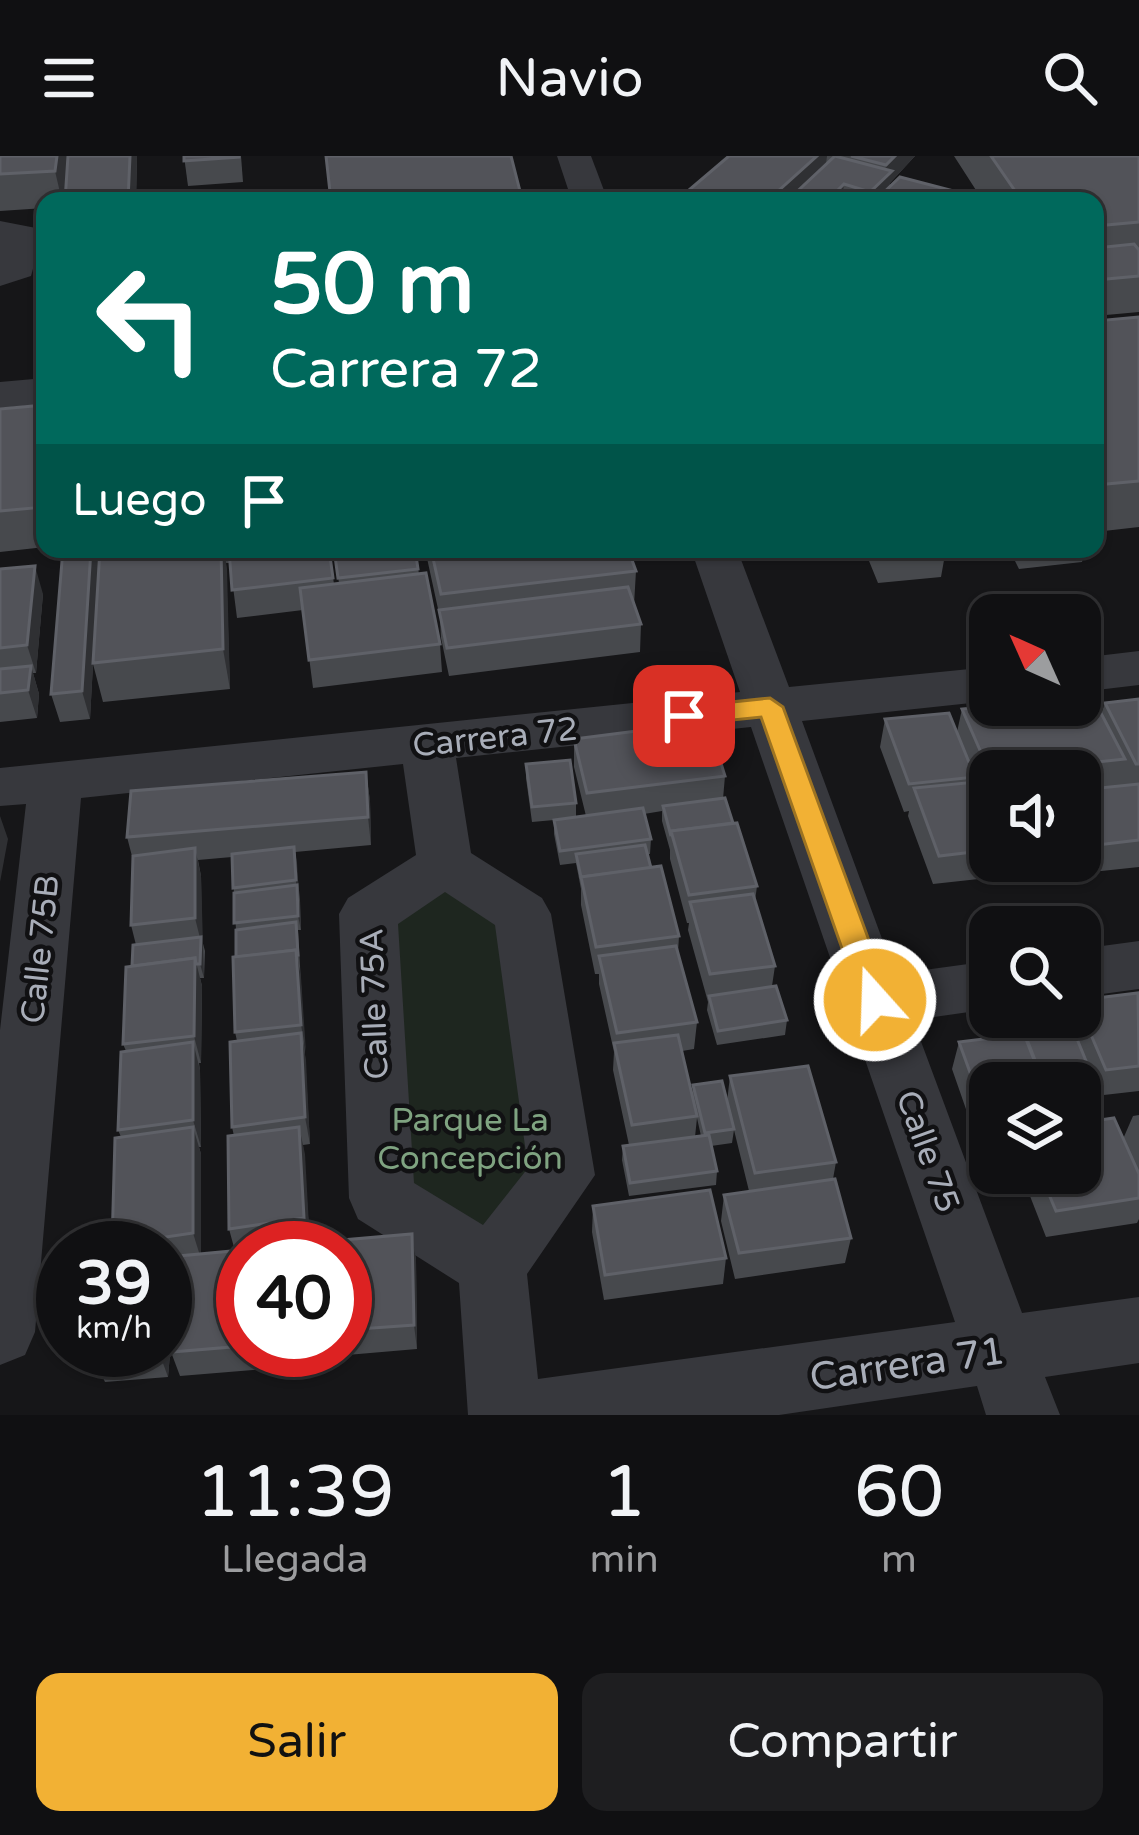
<!DOCTYPE html>
<html lang="es">
<meta charset="utf-8">
<style>
:root{--surface:#101012;--page:#1e1e20;--text:#f1f3f6;--muted:#9c9d9f;--line:#303032;--accent:#f2b134}
body{margin:0;font-family:"Varela Round",sans-serif;background:var(--page);color:var(--text);height:100vh;display:flex;flex-direction:column;font-size:45px;white-space:nowrap}
*{box-sizing:border-box;margin:0}
p{font-size:39px;color:var(--muted)}
.icon{flex:none;width:66px;height:66px;fill:none;stroke:currentColor;stroke-width:2;stroke-linecap:round;stroke-linejoin:round}
.map{position:relative;height:1259px;overflow:hidden}
.panel{display:flex;flex-direction:column;background:var(--surface);flex:1}
.panel>*{flex:none}
.hud{position:absolute;left:36px;top:36px;width:1068px;height:366px;border-radius:24px;box-shadow:0 3px 9px #0004,0 0 0 3px var(--line);background:#00695c;color:#fff;overflow:hidden}
.needle{width:78px;rotate:315deg}
.buttons{position:absolute;left:969px;top:438px;display:grid;gap:24px}
.buttons a{display:grid;place-items:center;width:132px;height:132px;border-radius:24px;background:var(--surface);box-shadow:0 3px 9px #0004,0 0 0 3px var(--line);font-size:60px}
.speed{position:absolute;left:36px;top:1065px;display:flex;gap:24px;font-size:60px;font-weight:700;text-align:center}
.speed>*{display:grid;place-content:center;width:156px;height:156px;border-radius:50%;background:var(--surface);box-shadow:0 3px 9px #0004,0 0 0 3px var(--line);line-height:1}
.speed small{font-size:30px;font-weight:400}
.speed .limit{border:18px solid #d22;background:#fff;color:#111}
.pin{position:absolute;display:grid;place-items:center;width:102px;height:102px;color:#fff;margin:-51px;border-radius:24px;box-shadow:0 6px 18px #0006}
.me{position:absolute;width:132px;margin:-66px;rotate:340deg;stroke-linejoin:round;filter:drop-shadow(0 0 9px #0008)}
.turn{display:flex;align-items:center;gap:42px;height:252px;padding:0 36px;font-size:54px}
.turn .icon{width:156px;height:156px;stroke-width:2.5}
.turn b{display:block;font-size:84px;line-height:102px}
.then{display:flex;align-items:center;height:114px;padding:0 36px;background:#0003;gap:24px;font-size:45px}
.eta{display:flex;justify-content:space-evenly;align-items:center;height:204px;text-align:center}
.eta b{font-size:72px;font-weight:600;line-height:84px}
.action{display:flex;gap:24px;margin-top:auto;padding:24px 36px}
.action a{flex:1;height:138px;border-radius:24px;background:var(--accent);color:#111;font-size:48px;font-weight:600;line-height:138px;text-align:center}
.action a+a{background:var(--page);color:var(--text)}
header{display:flex;justify-content:space-between;align-items:center;height:156px;padding:0 36px;background:var(--surface);font-size:54px;font-weight:600}
.map>svg:first-child{display:block}
.green{fill:#1e261f}
.lines{fill:none;stroke-linecap:round;stroke-linejoin:round}
.minor{fill:#37383d;fill-rule:evenodd}
.wall{fill:#47494d;fill-rule:evenodd}
.shaded-wall{fill:#2f3033}
.building{fill:#525359;stroke:#5f6168;stroke-width:3}
.route{fill:#f2b134;stroke:#9d7322;stroke-width:3}
.labels{text-anchor:middle;stroke-width:9;stroke-linejoin:round;paint-order:stroke}
.street-label{font-size:33px;fill:#a8adb8;stroke:#111113}
.park-label{font-size:33px;fill:#7fa381;stroke:#111113}
.near-street-label{font-size:39px;fill:#a8adb8;stroke:#111113}
</style>
<header><svg class="icon" aria-label="menu" viewBox="0 0 24 24"><path d="M4 6h16M4 12h16M4 18h16"/></svg>Navio<svg class="icon" aria-label="search" viewBox="0 0 24 24"><circle cx="10" cy="10" r="6"/><path d="M15 15l6 6"/></svg></header>
<div class="map">
<svg width="1139" height="1259" viewBox="0 0 1139 1259">
<rect width="100%" height="100%" fill="#161618"/>
<polygon class="green" points="445,721 510,764 550,1016 489,1092 401,1035 379,762"/>
<g class="lines">
<g class="minor">
<polygon points="557,0 591,0 608,45 572,45"/>
<polygon points="0,65 36,72 42,80 31,120 0,130"/>
<polygon points="45,222 45,248 0,252 0,226"/>
<path d="M691 393H737L789 531 990 511V545L802 565 895 818 990 805V853L913 864 1022 1157 1139 1141V1207L1045 1221 1060 1259H986L977 1230 779 1259H468L459 1127 358 1063 349 1042 339 758 348 742 416 699 403 608 81 642 35 1176 25 1199 0 1209V874L26 648 0 650V612L740 536ZM751 571 955 1166 538 1223 527 1118 595 1019 551 758 542 742 471 697 456 602ZM445 736 495 769 528 1012 483 1069 414 1027 398 768Z"/>
<polygon points="1139,495 1139,529 1080,536 1080,502"/>
<polygon points="1139,785 1139,833 1080,841 1080,793"/>
</g>
</g>
<g class="wall">
<polygon points="0,0 137,0 136,45 45,45 45,52 0,55"/>
<polygon points="184,0 241,0 243,26 188,30"/>
<polygon points="729,0 915,0 890,27 889,31 952,45 676,45"/>
<polygon points="954,0 1139,0 1139,156 1095,160 1095,45 983,45"/>
<polygon points="1139,161 1139,371 1095,376 1095,165"/>
<polygon points="45,249 45,391 0,396 0,253"/>
<path d="M100 393H415L419 418 440 488 442 516 313 532 303 454 237 462 230 407H226L230 533 103 546 93 508 90 563 60 566 51 538 99 400ZM329 395H334L339 427 334 428Z"/>
<polygon points="425,393 628,393 636,415 634,449 641,468 640,496 449,520 441,482 440,462"/>
<polygon points="826,393 946,393 941,421 878,427 867,400 830,404"/>
<polygon points="1009,393 1085,393 1082,406 1019,413"/>
<polygon points="0,413 43,438 36,517 33,517 39,538 37,562 0,566"/>
<polygon points="1139,543 1139,711 1017,724 1009,705 1080,705 1080,615 990,615 990,645 984,645 990,659 990,705 1001,705 997,721 933,728 908,660 909,655 904,656 880,591 885,563 957,576 962,553 1101,558 1105,547"/>
<path d="M574 583 725 620 723 643 757 730 755 745 775 810 772 830 787 864 785 879 717 889 707 854 708 846 688 774 689 767H687L670 703V694L662 665V655L644 658 651 683 650 698H647L679 780 678 797 697 866 694 893 682 895 692 940 693 929 727 946 730 920 836 1006 833 1023 851 1082 845 1107 735 1123 721 1065 724 1039 749 1035 734 974 732 987 711 990 717 1015 716 1029 629 1040 622 1004 623 990 629 989 613 914 614 896 599 828V818H595L581 749V733L576 707 560 709 554 678V664L532 666 526 622V608L576 647V661L586 660 574 611ZM697 962 701 980 695 981Z"/>
<path d="M366 616 370 645 371 689 295 696 300 744 301 774H298L310 988 303 989 310 1087 412 1078 416 1104 417 1193 300 1203 298 1194H345V1092H297V1090L284 1092H243V1194H288V1211L180 1220 171 1196 178 1106 168 1108 176 1129 168 1221 105 1226 94 1202 95 1194H165V1092H113L112 1089 115 982 121 981 118 974 121 896 126 895 123 888 126 811 132 810 133 789H136L131 769 133 704 127 681 131 635ZM232 701 236 774V801H233L235 876 237 885 230 886 232 971 234 980H228L229 1073 235 1095 201 1098V998L199 991H201L200 914 199 907H201L202 830 200 822H204L205 795 202 784 201 720 198 704Z"/>
<polygon points="1139,839 1139,935 1095,940 1091,929 1088,936 1080,937 1080,927 990,927 990,977 975,979 952,913 959,886 1016,879 1019,863 1069,865 1071,861 1080,861 1080,844"/>
<polygon points="1139,959 1139,1063 1137,1067 1046,1081 1021,1017 1080,1017 1123,983 1133,960"/>
<polygon points="593,1050 726,1102 723,1128 604,1144 592,1076"/>
</g>
<g class="shaded-wall">
<polygon points="57,0 68,0 64,45 62,45 55,15"/>
<polygon points="130,0 137,0 136,45 128,45"/>
<polygon points="817,0 827,0 824,25 803,45 767,45"/>
<polygon points="895,0 915,0 890,27 888,40 879,41 878,45 869,45 870,36 884,22 886,9"/>
<polygon points="844,28 842,45 827,45"/>
<polygon points="91,393 97,393 99,401 90,563 82,535"/>
<polygon points="221,393 224,393 227,413 230,533 223,493"/>
<polygon points="35,410 43,438 36,517 27,489"/>
<polygon points="31,510 39,538 37,562 28,534"/>
<polygon points="366,616 370,645 371,689 368,661"/>
<polygon points="0,660 8,683 0,726"/>
<polygon points="294,691 297,706 301,774 298,760"/>
<polygon points="195,692 201,720 204,822 200,808 201,786 195,762"/>
<polygon points="296,794 301,821 306,896 301,869"/>
<polygon points="195,802 202,830 201,907 194,880"/>
<polygon points="301,877 306,904 310,988 305,961"/>
<polygon points="193,886 200,914 201,991 193,964"/>
<polygon points="193,971 201,998 201,1103 193,1077"/>
<polygon points="299,971 305,998 310,1088 304,1062"/>
<polygon points="412,1078 416,1104 417,1193 414,1169"/>
<polygon points="167,1103 176,1129 168,1221 159,1196 159,1194 165,1194"/>
</g>
<g class="building">
<polygon points="0,0 57,0 55,15 0,18"/>
<polygon points="68,0 130,0 128,45 65,45"/>
<polygon points="184,0 239,0 239,1 184,5"/>
<polygon points="326,0 511,0 522,43 331,45"/>
<polygon points="729,0 817,0 767,45 676,45"/>
<polygon points="835,0 892,15 870,36 844,28 827,45 787,45"/>
<polygon points="851,0 895,0 886,9"/>
<polygon points="991,0 1139,0 1139,66 1095,70 1095,45 1022,45"/>
<polygon points="900,21 954,35 945,45 892,45 879,41"/>
<polygon points="1134,88 1139,94 1139,120 1095,124 1095,92"/>
<polygon points="1139,161 1139,325 1095,329 1095,165"/>
<polygon points="45,249 45,351 0,355 0,253"/>
<polygon points="63,393 91,393 82,535 51,538"/>
<polygon points="100,393 221,393 223,493 93,507"/>
<polygon points="229,393 329,393 333,422 232,434"/>
<polygon points="334,393 415,393 418,413 338,422"/>
<polygon points="431,393 628,393 636,415 441,438"/>
<polygon points="35,410 27,489 0,492 0,413"/>
<polygon points="426,417 440,488 309,504 300,432"/>
<polygon points="628,431 641,468 447,492 439,454"/>
<polygon points="31,510 28,534 0,537 0,513"/>
<polygon points="1092,540 1125,603 1013,615 990,615 990,617 962,553 1004,549 1080,549 1080,541"/>
<polygon points="1139,543 1139,608 1136,608 1105,547"/>
<polygon points="949,557 975,621 909,628 885,563"/>
<polygon points="708,566 725,620 587,637 574,583"/>
<polygon points="570,604 576,647 532,651 526,608"/>
<polygon points="366,616 368,661 127,681 131,635"/>
<polygon points="976,626 990,659 990,694 939,700 914,632"/>
<polygon points="1139,628 1139,684 1080,691 1080,634"/>
<polygon points="725,642 733,667 671,675 671,680 663,650"/>
<polygon points="643,652 651,683 560,695 554,664"/>
<polygon points="737,667 757,730 689,739 671,675"/>
<polygon points="645,689 651,712 581,721 576,698"/>
<polygon points="294,691 296,724 233,732 232,698"/>
<polygon points="195,692 195,762 131,769 133,700"/>
<polygon points="661,710 679,780 596,791 581,721"/>
<polygon points="297,729 298,760 234,767 234,737"/>
<polygon points="753,738 775,810 710,818 690,746"/>
<polygon points="296,766 298,799 296,799 296,794 236,801 236,774"/>
<polygon points="201,781 200,808 196,808 195,802 132,810 133,789"/>
<polygon points="676,790 697,866 617,877 599,800"/>
<polygon points="296,794 301,869 235,876 233,801"/>
<polygon points="195,802 194,880 123,888 126,811"/>
<polygon points="776,830 787,864 718,875 709,840"/>
<polygon points="1138,837 1139,910 1106,914 1080,853 1080,844"/>
<polygon points="1036,861 1068,861 1093,922 1044,927 1019,863"/>
<polygon points="301,877 305,961 232,971 230,886"/>
<polygon points="1024,878 1043,927 990,927 990,951 983,952 959,886"/>
<polygon points="678,879 697,960 632,969 614,887"/>
<polygon points="193,886 193,964 118,974 121,896"/>
<polygon points="808,910 836,1006 755,1017 730,920"/>
<polygon points="722,925 734,973 705,977 693,929"/>
<polygon points="1114,962 1139,1018 1139,1042 1056,1055 1040,1017 1080,1017 1080,967"/>
<polygon points="193,971 193,1077 112,1089 115,982"/>
<polygon points="299,971 304,1062 229,1073 228,980"/>
<polygon points="709,979 717,1015 630,1027 623,990"/>
<polygon points="835,1023 851,1082 739,1097 724,1039"/>
<polygon points="710,1034 726,1102 605,1119 593,1050"/>
<polygon points="412,1078 414,1169 345,1174 345,1092 297,1092 297,1088"/>
<polygon points="243,1094 243,1190 171,1196 179,1100"/>
<polygon points="95,1194 159,1194 159,1196 94,1202"/>
</g>
<polygon class="route" points="770,542 783,551 891,844 886,853 875,857 865,853 860,844 761,561 684,569 671,560 684,551"/>
<g class="labels">
<g class="street-label">
<text transform="translate(495 580) rotate(-6)" y="12">Carrera 72</text>
<text transform="translate(39 793) rotate(-84)" y="12">Calle 75B</text>
<text transform="translate(373 848) rotate(-92)" y="12">Calle 75A</text>
<text transform="translate(929 995) rotate(70)" y="12">Calle 75</text>
</g>
<g class="park-label">
<text x="470" y="975">Parque La<tspan x="470" dy="38">Concepción</tspan></text>
</g>
<g class="near-street-label">
<text transform="translate(907 1207) rotate(-8)" y="14">Carrera 71</text>
</g>
</g>
</svg>
<div class="buttons">
<a><svg class="needle" viewBox="-14 -14 28 28"><path d="M0-13l5 13h-10z" fill="#e53935"/><path d="M0 13l5-13h-10z" fill="#9c9d9f"/></svg></a>
<a><svg class="icon" aria-label="sound" viewBox="0 0 24 24"><path d="M4 9h4l5-4v14l-5-4H4zM17 9q2 3 0 6"/></svg></a>
<a><svg class="icon" aria-label="search" viewBox="0 0 24 24"><circle cx="10" cy="10" r="6"/><path d="M15 15l6 6"/></svg></a>
<a><svg class="icon" aria-label="layers" viewBox="0 0 24 24"><path d="M12 4l9 5-9 5-9-5zM3 14l9 5 9-5"/></svg></a>
</div>
<div class="speed"><div>39<small>km/h</small></div><div class="limit">40</div></div>
<div class="pin" style="left:684px;top:560px;background:#d93025"><svg class="icon" aria-label="arrive" viewBox="0 0 24 24"><path d="M6 21V4h12l-3 4 3 4H6"/></svg></div>
<svg class="me" style="left:875px;top:844px" viewBox="-20 -20 40 40"><circle r="17" fill="#f2b134" stroke="#fff" stroke-width="3"/><path d="M0-11L8 9 0 5-8 9z" fill="#fff"/></svg>
<div class="hud">
<div class="turn"><svg class="icon" aria-label="left" viewBox="0 0 24 24"><path d="M17 20v-9H6M10 6l-5 5 5 5"/></svg><div><b>50 m</b>Carrera 72</div></div>
<div class="then">Luego<svg class="icon" aria-label="arrive" viewBox="0 0 24 24"><path d="M6 21V4h12l-3 4 3 4H6"/></svg></div>
</div>
</div>
<section class="panel">
<div class="eta">
<div><b>11:39</b><p>Llegada</p></div>
<div><b>1</b><p>min</p></div>
<div><b>60</b><p>m</p></div>
</div>
<div class="action"><a>Salir</a><a>Compartir</a></div>
</section>
